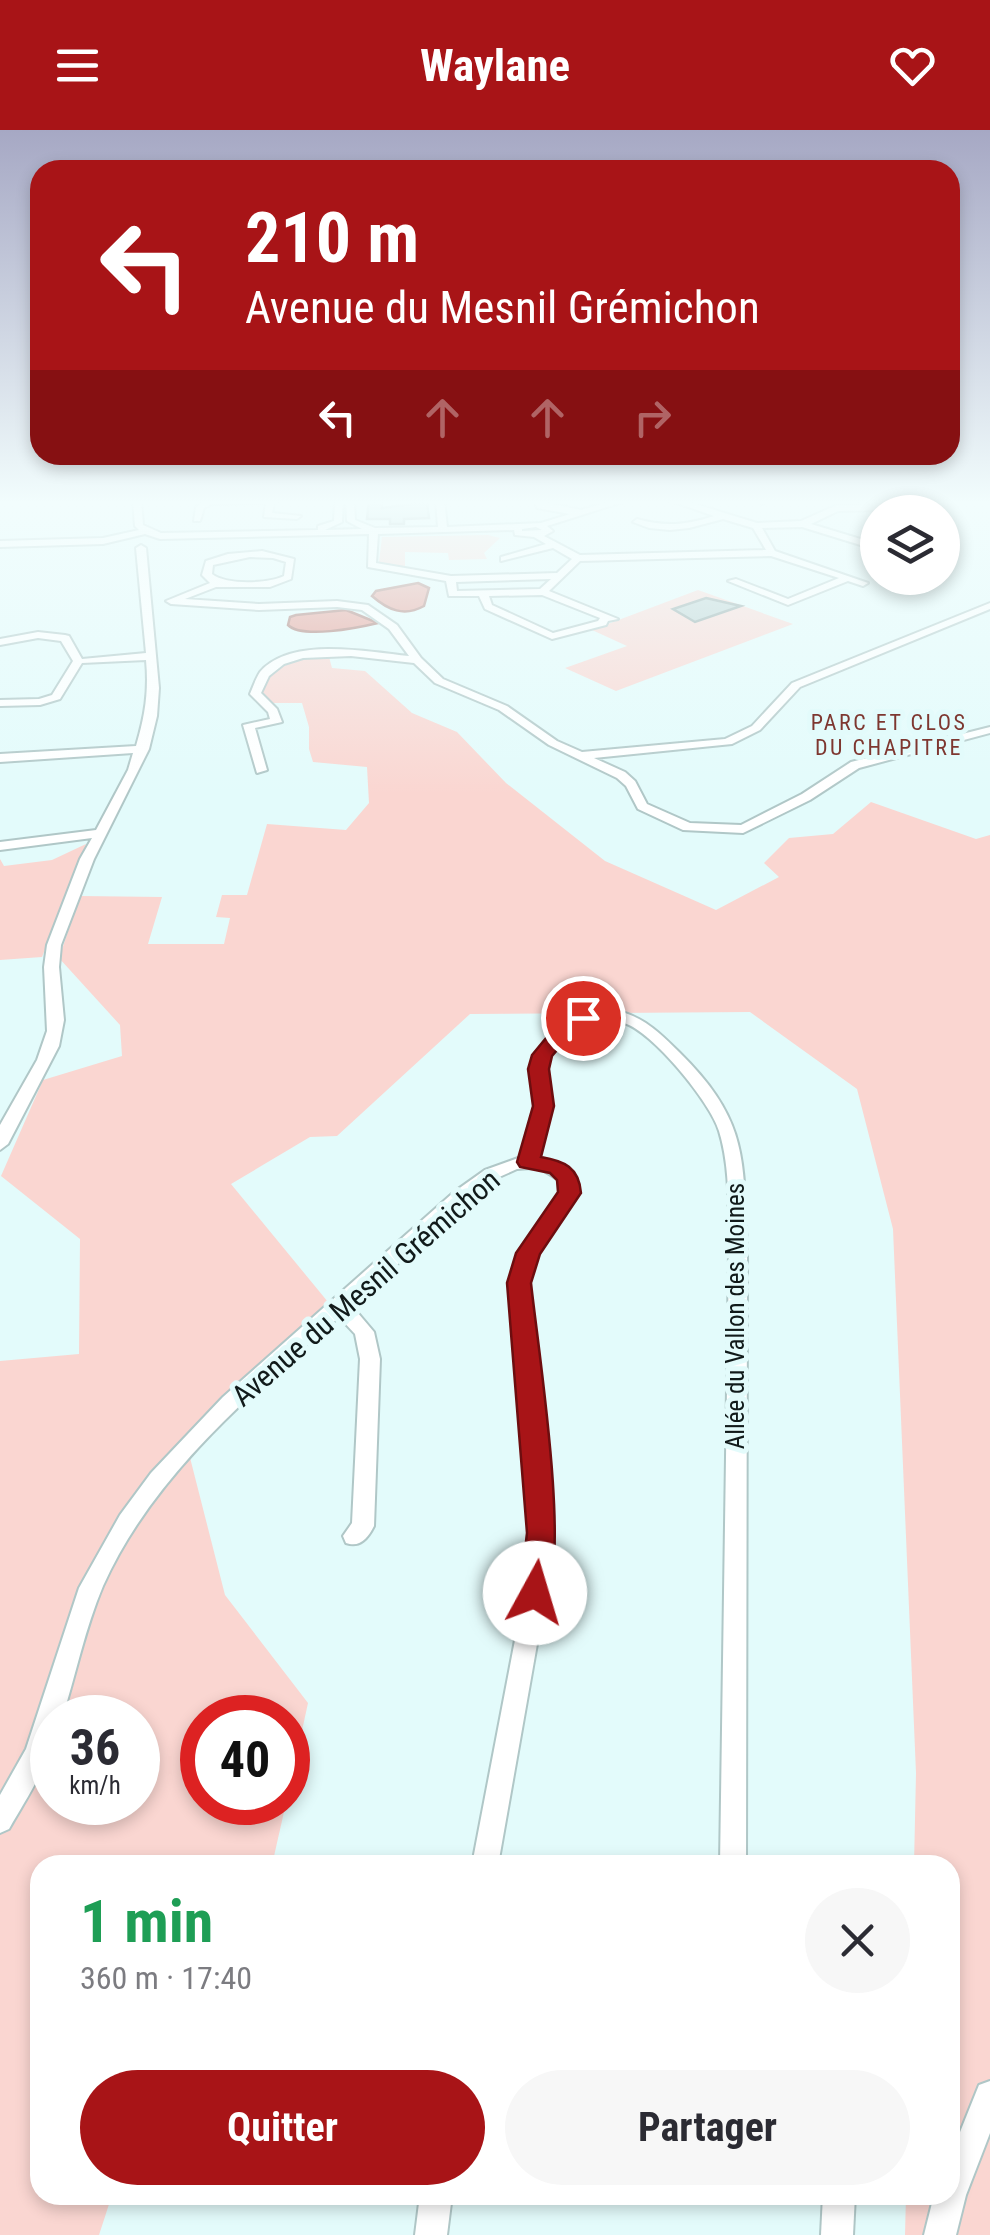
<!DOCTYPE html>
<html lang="fr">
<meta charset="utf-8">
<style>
:root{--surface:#fff;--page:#f7f7f7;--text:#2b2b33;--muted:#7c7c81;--accent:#a81417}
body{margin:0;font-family:"Roboto Condensed",sans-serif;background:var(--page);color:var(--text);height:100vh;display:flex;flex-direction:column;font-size:38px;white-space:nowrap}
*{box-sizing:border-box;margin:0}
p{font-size:32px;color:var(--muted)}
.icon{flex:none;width:55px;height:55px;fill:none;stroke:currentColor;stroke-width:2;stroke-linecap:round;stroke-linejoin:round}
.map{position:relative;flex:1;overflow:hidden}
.drawer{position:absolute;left:30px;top:1725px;width:930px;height:350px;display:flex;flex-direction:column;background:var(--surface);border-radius:30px;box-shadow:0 5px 15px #0003}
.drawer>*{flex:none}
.guide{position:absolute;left:30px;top:30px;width:930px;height:305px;border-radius:30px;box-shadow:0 5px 15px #0003;background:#a81417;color:#fff;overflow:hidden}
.fabs{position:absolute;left:860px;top:365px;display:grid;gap:20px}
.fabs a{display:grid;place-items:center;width:100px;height:100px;border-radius:50%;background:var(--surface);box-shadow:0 5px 15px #0003;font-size:50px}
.speed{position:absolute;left:30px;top:1565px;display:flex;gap:20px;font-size:50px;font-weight:700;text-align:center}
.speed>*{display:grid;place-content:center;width:130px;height:130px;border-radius:50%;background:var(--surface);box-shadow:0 5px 15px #0003;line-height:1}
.speed small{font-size:25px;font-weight:400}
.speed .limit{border:15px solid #d22;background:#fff;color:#111}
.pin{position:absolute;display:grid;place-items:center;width:85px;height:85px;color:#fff;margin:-42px;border:5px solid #fff;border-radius:50%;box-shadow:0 2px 10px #0007}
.me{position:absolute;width:110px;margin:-55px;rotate:6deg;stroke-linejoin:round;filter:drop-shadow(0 0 8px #0008)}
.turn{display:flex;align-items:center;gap:35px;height:210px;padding:0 50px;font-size:45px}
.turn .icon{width:130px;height:130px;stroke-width:2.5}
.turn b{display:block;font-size:70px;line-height:85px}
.lanes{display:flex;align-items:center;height:95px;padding:0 50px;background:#0003;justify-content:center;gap:50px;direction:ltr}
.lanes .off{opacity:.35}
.round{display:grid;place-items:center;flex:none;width:105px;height:105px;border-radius:52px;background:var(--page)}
.summary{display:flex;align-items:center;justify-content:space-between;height:170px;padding:0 50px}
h1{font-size:60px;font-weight:700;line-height:75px;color:#1e9e55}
.button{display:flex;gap:20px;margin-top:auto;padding:20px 50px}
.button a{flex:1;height:115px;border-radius:60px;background:var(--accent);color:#fff;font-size:40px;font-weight:700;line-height:115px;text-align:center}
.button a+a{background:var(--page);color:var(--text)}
header{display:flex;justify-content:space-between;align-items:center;height:130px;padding:0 50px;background:var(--accent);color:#fff;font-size:45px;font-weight:700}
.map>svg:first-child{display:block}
.green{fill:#fad6d1;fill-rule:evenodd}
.water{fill:#e4978e;stroke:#a5726b;stroke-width:2.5}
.building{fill:#b6cece;stroke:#89a0a0;stroke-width:2.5}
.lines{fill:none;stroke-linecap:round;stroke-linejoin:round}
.minor-casing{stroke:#b0c7c7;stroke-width:4}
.minor{fill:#fff;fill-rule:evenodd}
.route{fill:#a81417;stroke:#6d0d0f;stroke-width:2.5}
.labels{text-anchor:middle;stroke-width:10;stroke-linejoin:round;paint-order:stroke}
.far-neighbourhood-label{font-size:22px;letter-spacing:2.5px;fill:#7e3730;stroke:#e3fbfb}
.street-label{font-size:25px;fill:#111a1a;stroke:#e3fbfb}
.near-street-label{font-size:30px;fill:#111a1a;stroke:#e3fbfb}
</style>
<header><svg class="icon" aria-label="menu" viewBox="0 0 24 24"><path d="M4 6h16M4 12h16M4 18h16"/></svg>Waylane<svg class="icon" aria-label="heart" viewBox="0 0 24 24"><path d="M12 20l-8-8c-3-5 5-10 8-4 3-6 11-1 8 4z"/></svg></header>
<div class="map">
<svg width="990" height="2105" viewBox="0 0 990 2105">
<rect width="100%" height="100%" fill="#e3fbfb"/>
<g class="green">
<polygon points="488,405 500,408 484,423 487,429 449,430 448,423 405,422 405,438 379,432 382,407"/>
<polygon points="698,460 793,494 616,561 565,538 627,516 592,500"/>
<path d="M328 523 332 538 365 541 412 583 457 602 506 653 605 731 716 780 779 747 764 733 789 708 833 704 871 672 976 709 990 705V2105H905L906 2065H950V1735H914L916 1643 893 1099 857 959 750 882 470 884 337 1006 310 1007 231 1054 328 1172 185 1308 225 1465 308 1573 288 1665V1588H202V1672L286 1673 272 1735H40V2065H112L99 2105H0V1231L79 1224 80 1109 1 1046 43 950 122 926 120 895 59 828 80 766 162 767 148 814H224L230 788 216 787 222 765H247L267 694 346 700 369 673 367 637 313 632 309 619V597L302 573H272L260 561C276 533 298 529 328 523ZM52 1588H138V1672H52Z"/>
<polygon points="86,714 42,827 0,830 0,729 4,736 52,730"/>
</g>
<g class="water">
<path d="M418 453 429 458 424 476C404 487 388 480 372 466L376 461Z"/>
<path d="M346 480 378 493C357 498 302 509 288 495L290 487 296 485Z"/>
</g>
<g class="building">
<polygon points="369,370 381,370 382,378 427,372 429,388 404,389 404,394 390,394 390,389 367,389"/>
<polygon points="706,468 741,476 695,492 673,479"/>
</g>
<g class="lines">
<g class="minor-casing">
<g id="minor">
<path d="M133 370H141L143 395 161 403 318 400V396L334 391 335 370H343L342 392 325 400 362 399 347 391 346 370H354L355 390 375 398 438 397 436 370H444L447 397 541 393 570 384 537 378 534 370 581 380 615 370H629L547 396 553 401 544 406 580 425 766 420 753 398 723 389 689 398 670 400 649 398 633 392 637 389C665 397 687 395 714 386L668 370H682L757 393 801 391 837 375 921 373 925 376 921 379 838 381 811 394 867 411 878 408V414L867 417 802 397 762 398 775 421 868 453 863 456 848 451 788 475 728 451 736 449 788 469 839 448 771 426 580 431 549 461 618 489 608 491 606 495 552 509 485 479 479 466H449L446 451 368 437 369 404 160 409 145 404 103 414 0 417V411L103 408 139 400 135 396ZM536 397 542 400 522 401V399ZM514 400 515 405 534 407 546 414 501 427V431L553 418 572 429 557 443 451 446 376 433 378 404ZM551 449 540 459 457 461 456 452ZM542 465 600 488 598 491 553 503 492 475 489 466Z"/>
<polygon points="207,370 281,370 274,373 272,383 301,386 297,389 264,387 266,373 212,374 204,378 200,391 194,391 196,377"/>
<polygon points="768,370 762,374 758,371 758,370"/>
<polygon points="942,396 949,399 949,403 942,403"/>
<polygon points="942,413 953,418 942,419"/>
<path d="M141 415 146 418 159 558 157 586 149 619 94 729 61 815 59 837 64 890 59 916 8 1014 0 1020V995L37 930 47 901 44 837 47 815 80 729 92 708 0 720V712L96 700 128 640 133 623 0 632V624L136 616C145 586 149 561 146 530L82 533 60 569 40 575 0 576V570L39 569 52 565 73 531 61 511 38 508 0 515V509L38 502 65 505 69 506 82 529 146 523 136 418Z"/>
<path d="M262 421 294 429 291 449 270 457H216L185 469 259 474 337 471 368 475 397 495 421 528 443 549 507 576 557 611 582 622 725 609 752 596 792 553 990 473V479L800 557 760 600 732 614 594 628 625 642 635 651 647 674 690 693 741 695 802 664 851 632 990 597V603L859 638 810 670 743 703 683 700 638 679 626 656 617 648 549 615 499 580 435 553 414 533 351 526 303 528 284 534 269 546 261 563 277 579 282 592 255 598 267 640 257 643 243 595 270 589 268 582 250 564C253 557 256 548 260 542 291 506 368 522 409 526L389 499 362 480 337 477 259 480 171 474 166 471 210 453 202 445 206 431 228 424ZM250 427 273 428 286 432 284 446C267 454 226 455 212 444L213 435Z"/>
<path d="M622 882C646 889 662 905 679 922 750 992 743 1030 747 1123L746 1735H720L729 1123C728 1083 731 1040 719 1001 711 973 652 901 624 893 593 884 569 897 552 923 542 938 551 957 551 975 551 992 542 1011 538 1027L560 1034 574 1044 578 1063 537 1124 528 1153 552 1403 546 1463 498 1735H472L524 1463 530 1403 510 1153 519 1123 560 1063 559 1050 541 1039 531 1038 517 1039 497 1048 451 1085 352 1176 374 1202 380 1229 374 1396C368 1408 360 1418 346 1413L343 1406 352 1393 360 1229 355 1204 339 1187C251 1264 152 1346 103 1456 85 1498 76 1544 62 1588H52C52 1634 31 1660 9 1699L0 1703V1665L26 1619 79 1458 120 1385 151 1343 223 1267 454 1062 485 1040 521 1027 535 977 531 939 536 922 562 892 583 883Z"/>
<polygon points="990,1951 990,2003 966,2065 956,2105 924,2105 934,2065 950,2065 950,2027 979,1955"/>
<polygon points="420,2065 452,2065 447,2105 415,2105"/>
<polygon points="823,2065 855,2065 853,2105 821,2105"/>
</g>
</g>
<use href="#minor" class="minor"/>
</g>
<linearGradient id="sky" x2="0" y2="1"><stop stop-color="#a6a8c4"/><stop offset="0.56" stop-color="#f2fdfd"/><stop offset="1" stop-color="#f2fdfd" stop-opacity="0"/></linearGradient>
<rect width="990" height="665" fill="url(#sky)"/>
<path class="route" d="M583 883 590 884V893L575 899 552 926 549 939 554 976 541 1027C564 1031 579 1037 581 1063L540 1124 531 1153C538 1219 570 1420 546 1472L535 1476 525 1472 520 1463 527 1403 507 1153 516 1123 558 1062 557 1050 550 1043 520 1037 517 1032 533 976 528 939 532 925 560 891Z"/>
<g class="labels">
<g class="far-neighbourhood-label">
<text x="889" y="600">PARC ET CLOS<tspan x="889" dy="25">DU CHAPITRE</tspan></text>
</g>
<g class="street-label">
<text transform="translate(735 1186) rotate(-90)" y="9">Allée du Vallon des Moines</text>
</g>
<g class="near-street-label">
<text transform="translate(366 1158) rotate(-41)" y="10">Avenue du Mesnil Grémichon</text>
</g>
</g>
</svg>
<div class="fabs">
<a><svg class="icon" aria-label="layers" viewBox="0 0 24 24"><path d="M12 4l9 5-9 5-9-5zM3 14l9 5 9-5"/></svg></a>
</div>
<div class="speed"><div>36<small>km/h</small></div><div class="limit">40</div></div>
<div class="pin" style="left:583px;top:888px;background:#d93025"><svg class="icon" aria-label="arrive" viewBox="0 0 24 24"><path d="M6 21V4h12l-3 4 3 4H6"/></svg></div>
<svg class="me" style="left:535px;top:1463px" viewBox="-20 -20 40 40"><circle r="19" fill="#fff"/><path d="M0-13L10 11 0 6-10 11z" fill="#a81417"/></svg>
<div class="guide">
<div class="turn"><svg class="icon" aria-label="left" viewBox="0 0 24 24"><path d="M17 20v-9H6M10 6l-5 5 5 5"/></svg><div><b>210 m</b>Avenue du Mesnil Grémichon</div></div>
<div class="lanes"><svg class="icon" aria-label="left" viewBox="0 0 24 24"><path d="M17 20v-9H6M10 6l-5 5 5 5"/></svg><svg class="icon off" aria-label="ahead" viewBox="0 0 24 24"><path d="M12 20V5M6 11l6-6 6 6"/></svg><svg class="icon off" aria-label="ahead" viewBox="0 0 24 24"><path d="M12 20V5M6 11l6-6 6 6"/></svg><svg class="icon off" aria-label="right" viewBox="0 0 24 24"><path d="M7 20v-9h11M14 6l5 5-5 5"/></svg></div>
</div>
<section class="drawer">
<div class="summary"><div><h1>1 min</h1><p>360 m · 17:40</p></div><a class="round"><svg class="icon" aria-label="close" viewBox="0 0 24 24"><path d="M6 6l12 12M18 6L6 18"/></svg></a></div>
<div class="button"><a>Quitter</a><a>Partager</a></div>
</section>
</div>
